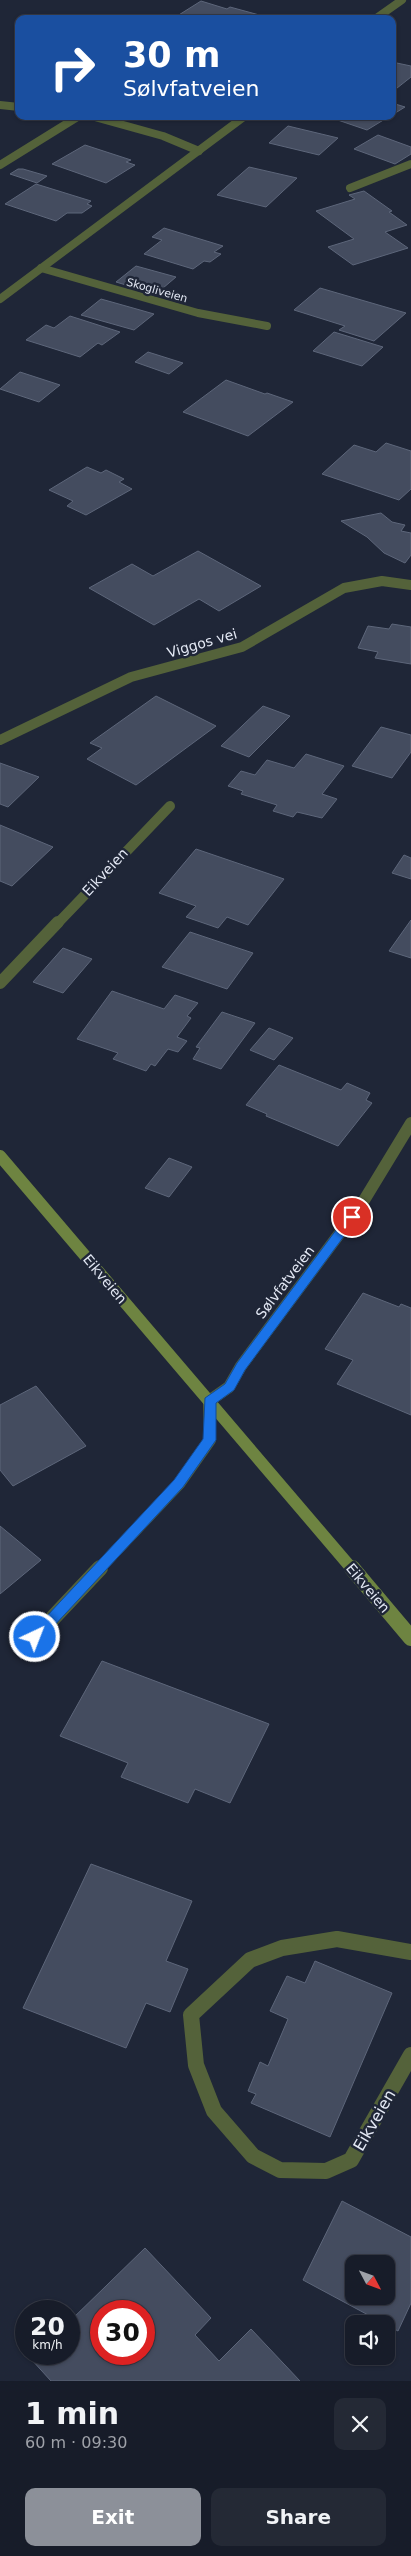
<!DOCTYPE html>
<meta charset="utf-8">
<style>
:root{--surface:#171c29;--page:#242935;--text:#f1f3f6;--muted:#9ea1a8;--line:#363a46;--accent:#8c9099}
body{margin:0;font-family:"DejaVu Sans",sans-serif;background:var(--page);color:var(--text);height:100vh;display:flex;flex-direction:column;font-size:19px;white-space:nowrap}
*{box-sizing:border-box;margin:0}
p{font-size:16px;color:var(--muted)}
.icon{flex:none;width:28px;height:28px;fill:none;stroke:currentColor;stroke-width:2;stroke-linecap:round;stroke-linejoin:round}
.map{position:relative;height:2381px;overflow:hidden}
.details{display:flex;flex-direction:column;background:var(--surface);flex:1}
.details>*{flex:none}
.top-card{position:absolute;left:15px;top:15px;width:381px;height:105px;border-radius:10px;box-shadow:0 1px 4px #0004,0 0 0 1px var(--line);background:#1a4fa0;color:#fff;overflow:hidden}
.needle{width:32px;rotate:131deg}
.controls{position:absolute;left:345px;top:2255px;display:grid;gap:10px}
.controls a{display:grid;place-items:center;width:50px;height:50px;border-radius:10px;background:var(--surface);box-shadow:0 1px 4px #0004,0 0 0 1px var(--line);font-size:25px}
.speed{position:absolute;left:15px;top:2300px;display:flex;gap:10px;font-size:25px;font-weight:700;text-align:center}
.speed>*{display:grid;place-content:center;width:65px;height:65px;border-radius:50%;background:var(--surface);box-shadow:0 1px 4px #0004,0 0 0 1px var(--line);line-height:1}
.speed small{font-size:12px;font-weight:400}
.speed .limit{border:8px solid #d22;background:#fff;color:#111}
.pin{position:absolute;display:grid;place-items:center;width:42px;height:42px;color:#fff;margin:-21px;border:2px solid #fff;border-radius:50%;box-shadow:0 1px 5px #0007}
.me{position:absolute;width:55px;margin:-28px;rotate:43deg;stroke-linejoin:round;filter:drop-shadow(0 0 4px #0008)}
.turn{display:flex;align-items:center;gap:18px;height:105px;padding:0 25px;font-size:22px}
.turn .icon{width:65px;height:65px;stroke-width:2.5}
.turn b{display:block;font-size:35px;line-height:42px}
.round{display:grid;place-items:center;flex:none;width:52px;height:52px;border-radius:10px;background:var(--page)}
.summary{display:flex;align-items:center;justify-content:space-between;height:85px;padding:0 25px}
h1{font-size:30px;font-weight:700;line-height:38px}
.cta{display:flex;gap:10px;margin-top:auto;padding:10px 25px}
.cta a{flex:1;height:58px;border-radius:10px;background:var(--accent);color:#fff;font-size:20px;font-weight:700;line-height:58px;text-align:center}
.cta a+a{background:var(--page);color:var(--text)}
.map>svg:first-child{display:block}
.building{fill:#444c5f;stroke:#5d667a;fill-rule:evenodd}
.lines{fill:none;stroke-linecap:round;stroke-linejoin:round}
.street-far3{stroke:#54623a;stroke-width:8}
.street-far2{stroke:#54623a;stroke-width:10}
.street-far1{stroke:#54623a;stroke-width:12}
.street{stroke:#54623a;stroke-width:16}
.secondary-far1{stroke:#6e8441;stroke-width:12}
.secondary{stroke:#6e8441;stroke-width:16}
.route{fill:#1a73e8;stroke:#114b97}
.labels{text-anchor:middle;stroke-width:5;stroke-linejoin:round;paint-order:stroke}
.far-street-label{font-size:11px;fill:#e3e8f4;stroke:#1f2637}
.street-label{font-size:14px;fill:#e3e8f4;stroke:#1f2637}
.near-street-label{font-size:16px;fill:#e3e8f4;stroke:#1f2637}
</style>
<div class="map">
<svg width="411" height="2381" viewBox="0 0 411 2381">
<rect width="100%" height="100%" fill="#1f2637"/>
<g class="building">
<polygon points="201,1 227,9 230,7 263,16 259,19 174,18"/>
<polygon points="392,62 411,66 411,77 392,92"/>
<polygon points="392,103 405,107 392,115"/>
<polygon points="326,116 390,116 367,130"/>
<polygon points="288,126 338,138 319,155 269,143"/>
<polygon points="378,135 411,147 411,154 395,164 354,149"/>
<polygon points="85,145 131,160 126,162 135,165 106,183 52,164"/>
<polygon points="249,167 297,178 266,207 217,195"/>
<polygon points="18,169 23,169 47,176 37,183 10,174"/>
<polygon points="36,184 91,201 87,204 92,206 82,213 67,213 56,221 5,204"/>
<polygon points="364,191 392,211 389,212 407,225 385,232 408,248 353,265 328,247 354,239 316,211 355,199 349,195"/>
<polygon points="164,228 223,246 214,252 221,254 210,262 204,261 193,269 144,254 162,240 152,237"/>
<polygon points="136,266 176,277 156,294 116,282"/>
<polygon points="320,288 406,313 374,341 339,330 345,326 294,310"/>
<polygon points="101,299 133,308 154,314 134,330 81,315"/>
<polygon points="70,316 120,332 102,345 98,343 80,357 26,340 46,325 54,328"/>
<polygon points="334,332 383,347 362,366 313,351"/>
<polygon points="148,352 183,363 169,374 135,362"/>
<polygon points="20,372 60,385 39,402 0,389"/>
<polygon points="226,380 265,394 267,393 293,402 248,436 183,412"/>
<polygon points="386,443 411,451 411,489 399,500 322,474 354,445 376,452"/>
<polygon points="87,467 101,473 106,470 124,479 119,482 132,489 86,515 67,506 73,501 49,490"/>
<polygon points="381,513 392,522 405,525 401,531 411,533 411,555 405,563 384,553 367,537 341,521"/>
<polygon points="198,551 261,586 219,611 199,599 154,625 89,588 132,564 153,576"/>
<polygon points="392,624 411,627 411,664 375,658 378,652 358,648 368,626 389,629"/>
<polygon points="156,696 216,726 136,785 87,759 102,748 90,743"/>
<polygon points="263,706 290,716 249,757 221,746"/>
<polygon points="381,727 411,735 411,752 392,778 352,766"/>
<polygon points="306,754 344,766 322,794 337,799 322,818 297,812 293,817 273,811 277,805 241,794 243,791 228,786 241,771 255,775 267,760 294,768"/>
<polygon points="0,763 39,777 8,807 0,804"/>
<polygon points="0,825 53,847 12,886 0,881"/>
<polygon points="196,849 284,879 248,925 227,917 218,928 186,917 196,906 159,893"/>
<polygon points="404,855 411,858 411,879 392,873"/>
<polygon points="411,920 411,958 389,951"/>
<polygon points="190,932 253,953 227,989 162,967"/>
<polygon points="63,948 92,959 63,993 33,982"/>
<polygon points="112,991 164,1009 175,995 198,1003 187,1016 191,1018 177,1037 187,1041 178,1052 168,1049 155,1066 151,1064 146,1071 113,1059 118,1053 77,1039"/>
<polygon points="222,1012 255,1023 221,1069 193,1059 200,1048 196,1047"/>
<polygon points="269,1028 293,1038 274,1060 250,1050"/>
<polygon points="279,1065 341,1090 347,1083 370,1093 366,1100 372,1103 338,1146 266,1116 267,1114 246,1105"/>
<polygon points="169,1158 192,1167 169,1197 145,1188"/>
<polygon points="363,1293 399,1307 401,1304 411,1308 411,1415 337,1384 353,1360 325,1349"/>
<polygon points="36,1386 86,1446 13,1486 0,1470 0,1405"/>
<polygon points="0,1526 41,1560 0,1594"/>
<polygon points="102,1661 269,1724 230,1803 195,1789 188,1803 121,1777 128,1763 60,1736"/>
<polygon points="91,1864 192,1901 166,1961 188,1969 170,2012 146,2003 126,2048 23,2008"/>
<polygon points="315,1961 392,1993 330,2137 251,2103 256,2094 248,2091 260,2062 268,2066 288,2019 270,2011 287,1976 305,1983"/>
<path d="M342 2201 411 2237V2303L398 2331 303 2280ZM354 2264H386V2296H354Z"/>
<path d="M145 2248 211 2318 195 2335 219 2361 251 2329 300 2381H51L31 2359 36 2354H69V2322ZM101 2311H144V2354H101Z"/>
</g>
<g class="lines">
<g class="street-far3">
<polyline points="375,19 402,0"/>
<polyline points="0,105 19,107"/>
<polyline points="91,116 163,136 199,151"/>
<polyline points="0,165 79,116"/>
<polyline points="350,188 411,164"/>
<polyline points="41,268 198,313 267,326"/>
<polyline points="0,299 245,116"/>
</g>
<g class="street-far2">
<polyline points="0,740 131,677 242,647 344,588 382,581 411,585"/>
<polyline points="57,924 170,806"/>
</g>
<g class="street-far1">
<polyline points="0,983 58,922"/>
<polyline points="98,1570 179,1484 210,1440 209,1401 229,1387 241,1366 363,1202 411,1123"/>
</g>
<g class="street">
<polyline points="35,1637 100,1568"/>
<polyline points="411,1952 337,1939 282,1948 250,1960 191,2015 196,2065 214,2111 253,2156 280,2170 326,2171 351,2160 411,2055"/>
</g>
<polyline class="secondary-far1" points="0,1156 353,1570"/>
<polyline class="secondary" points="352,1568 411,1638"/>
</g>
<polygon class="route" points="352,1212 358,1217 356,1220 245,1370 234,1390 216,1403 216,1440 183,1487 40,1641 31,1641 29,1637 31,1633 174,1480 203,1439 205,1398 225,1384 237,1363 348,1214"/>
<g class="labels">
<g class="far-street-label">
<text transform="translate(157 290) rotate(16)" y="4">Skogliveien</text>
</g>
<g class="street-label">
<text transform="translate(202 643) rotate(-16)" y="5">Viggos vei</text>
<text transform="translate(105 872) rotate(-47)" y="5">Eikveien</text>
<text transform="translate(105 1279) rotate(50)" y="5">Eikveien</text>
<text transform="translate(285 1282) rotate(-53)" y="5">Sølvfatveien</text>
<text transform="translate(368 1588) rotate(50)" y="5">Eikveien</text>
</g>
<g class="near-street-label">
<text transform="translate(374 2120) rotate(-60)" y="6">Eikveien</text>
</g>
</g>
</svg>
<div class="controls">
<a><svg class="needle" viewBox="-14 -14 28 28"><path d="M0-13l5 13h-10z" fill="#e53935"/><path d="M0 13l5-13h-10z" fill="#9ea1a8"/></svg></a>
<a><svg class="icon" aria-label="sound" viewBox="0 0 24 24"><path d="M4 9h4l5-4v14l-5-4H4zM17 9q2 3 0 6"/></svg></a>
</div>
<div class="speed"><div>20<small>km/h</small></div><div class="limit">30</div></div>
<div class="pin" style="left:352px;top:1217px;background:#d93025"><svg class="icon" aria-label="arrive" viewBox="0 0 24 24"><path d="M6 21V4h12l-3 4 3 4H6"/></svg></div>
<svg class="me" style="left:35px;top:1637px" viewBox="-20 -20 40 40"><circle r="17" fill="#1a73e8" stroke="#fff" stroke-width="3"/><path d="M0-11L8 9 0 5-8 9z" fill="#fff"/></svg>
<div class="top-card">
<div class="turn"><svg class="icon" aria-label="right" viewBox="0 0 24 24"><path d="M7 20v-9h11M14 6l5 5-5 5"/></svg><div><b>30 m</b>Sølvfatveien</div></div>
</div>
</div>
<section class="details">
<div class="summary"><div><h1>1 min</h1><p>60 m · 09:30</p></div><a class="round"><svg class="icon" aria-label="close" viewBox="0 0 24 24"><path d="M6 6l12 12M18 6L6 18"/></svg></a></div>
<div class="cta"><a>Exit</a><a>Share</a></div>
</section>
